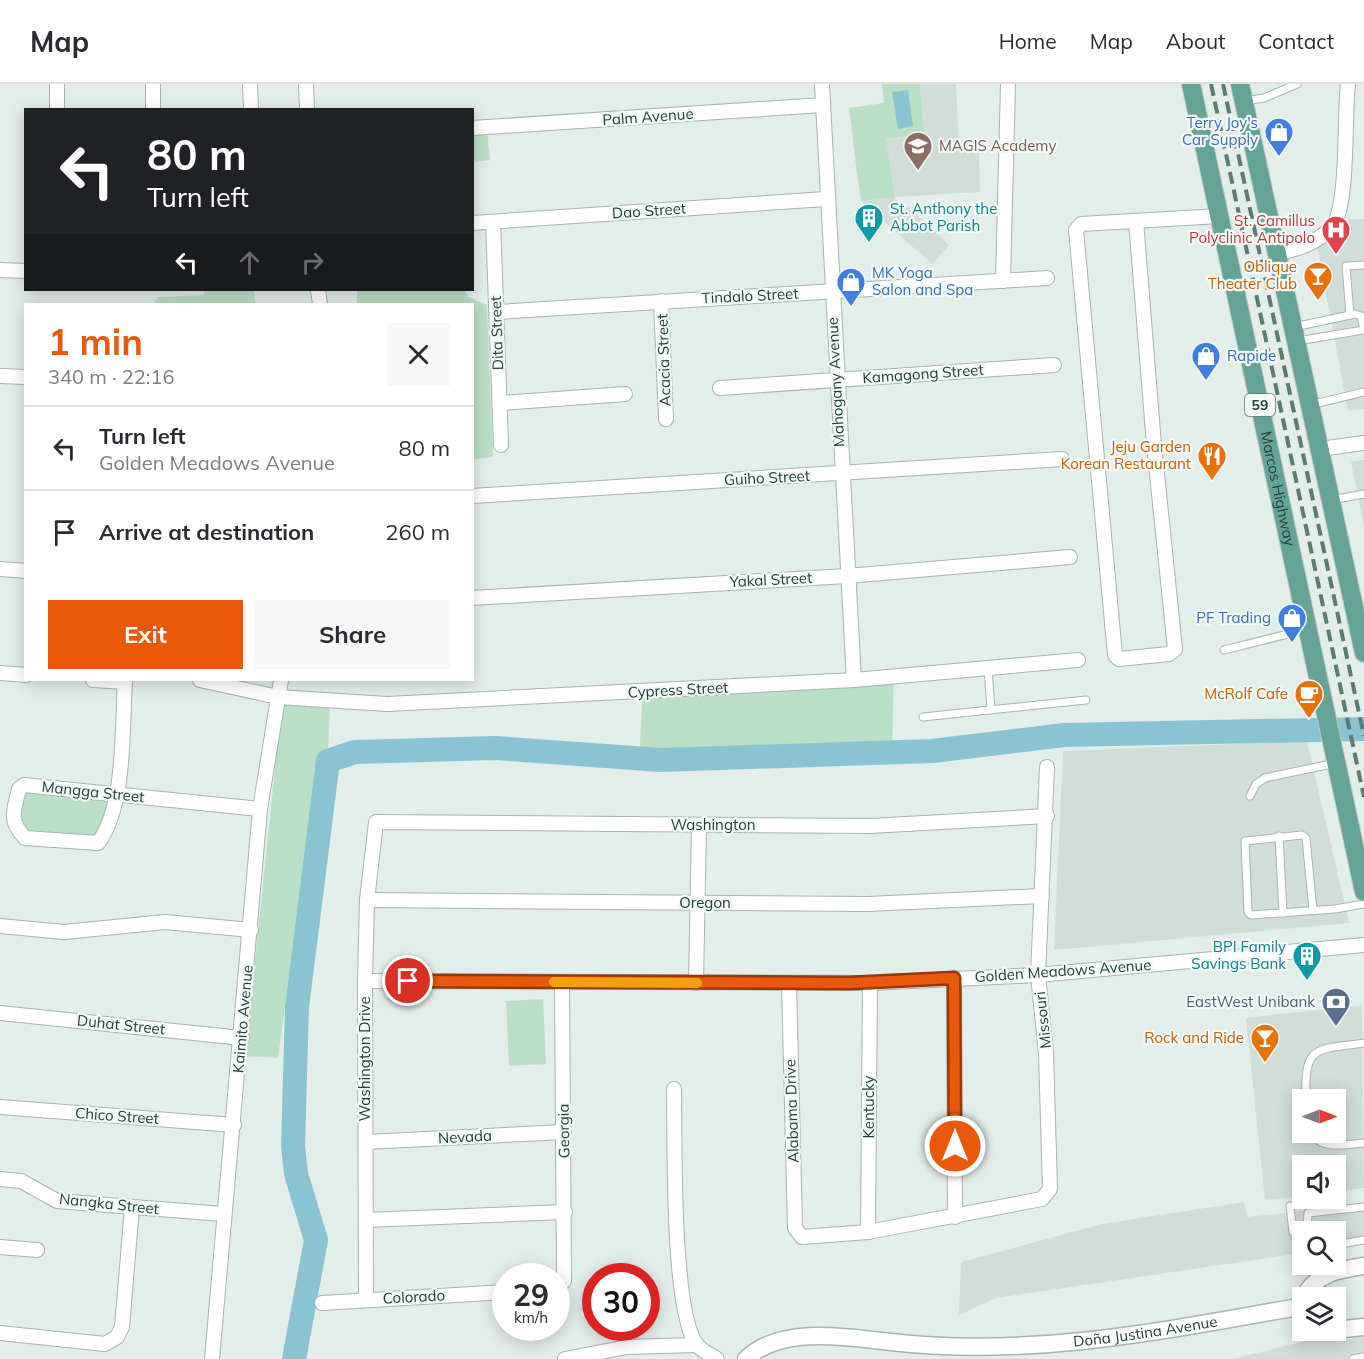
<!DOCTYPE html>
<meta charset="utf-8">
<style>
:root{--surface:#fff;--page:#f7f7f7;--text:#2b2b33;--muted:#7c7c81;--line:#e1e1e2;--accent:#ea580c}
body{margin:0;font-family:Mulish,sans-serif;background:var(--page);color:var(--text);height:100vh;display:flex;flex-direction:column;font-size:22px;white-space:nowrap}
*{box-sizing:border-box;margin:0}
p{font-size:20px;color:var(--muted)}
.icon{flex:none;width:33px;height:33px;fill:none;stroke:currentColor;stroke-width:2;stroke-linecap:round;stroke-linejoin:round}
.map{position:relative;flex:1;overflow:hidden}
.panel{position:absolute;left:24px;top:219px;width:450px;height:378px;display:flex;flex-direction:column;background:var(--surface);border-radius:0px;box-shadow:0 3px 15px #0003}
.panel>*{flex:none}
.guide{position:absolute;left:24px;top:24px;width:450px;height:183px;border-radius:0px;box-shadow:0 3px 15px #0003;background:#202124;color:#fff;overflow:hidden}
.needle{width:39px;rotate:90deg}
.controls{position:absolute;left:1292px;top:1005px;display:grid;gap:12px}
.controls a{display:grid;place-items:center;width:54px;height:54px;border-radius:0px;background:var(--surface);box-shadow:0 3px 15px #0003;font-size:30px}
.speed{position:absolute;left:492px;top:1179px;display:flex;gap:12px;font-size:30px;font-weight:700;text-align:center}
.speed>*{display:grid;place-content:center;width:78px;height:78px;border-radius:50%;background:var(--surface);box-shadow:0 3px 15px #0003;line-height:1}
.speed small{font-size:15px;font-weight:400}
.speed .limit{border:9px solid #d22;background:#fff;color:#111}
.pin{position:absolute;display:grid;place-items:center;width:51px;height:51px;color:#fff;margin:-26px;border:3px solid #fff;border-radius:50%;box-shadow:0 2px 6px #0007}
.me{position:absolute;width:66px;margin:-33px;rotate:0deg;stroke-linejoin:round;filter:drop-shadow(0 0 4px #0008)}
.turn{display:flex;align-items:center;gap:21px;height:126px;padding:0 24px;font-size:27px}
.turn .icon{width:78px;height:78px;stroke-width:2.5}
.turn b{display:block;font-size:42px;line-height:51px}
.lanes{display:flex;align-items:center;height:57px;padding:0 24px;background:#0003;justify-content:center;gap:30px;direction:ltr}
.lanes .off{opacity:.35}
.round{display:grid;place-items:center;flex:none;width:63px;height:63px;border-radius:0px;background:var(--page)}
.overview{display:flex;align-items:center;justify-content:space-between;height:102px;padding:0 24px}
h1{font-size:36px;font-weight:700;line-height:45px;color:var(--accent)}
.primary-button{display:flex;gap:12px;margin-top:auto;padding:12px 24px}
.primary-button a{flex:1;height:69px;border-radius:0px;background:var(--accent);color:#fff;font-size:24px;font-weight:700;line-height:69px;text-align:center}
.primary-button a+a{background:var(--page);color:var(--text)}
ul{padding:0;list-style:none}
li{display:flex;align-items:center;gap:18px;height:84px;padding:0 24px;border-top:2px solid var(--line)}
li div{flex:1}
li b{display:block;font-size:22px}
li em{font-style:normal}
header{display:flex;align-items:center;gap:36px;box-sizing:border-box;height:84px;padding:0 30px;background:var(--surface);border-bottom:2px solid var(--line)}
header strong{font-size:28px}
nav{display:flex;gap:33px;margin-inline-start:auto;font-size:21px}
.map>svg:first-child{display:block}
.built{fill:#d1ddd8;fill-rule:evenodd}
.green{fill:#bbdec6}
.water{fill:#8ac4d3}
.lines{fill:none;stroke-linecap:round;stroke-linejoin:round}
.river{stroke:#8ac4d3;stroke-width:24}
.service-casing{stroke:#a5b5b0;stroke-width:9}
.minor-casing{stroke:#a5b5b0;stroke-width:16}
.tertiary-casing{stroke:#a5b5b0;stroke-width:19}
.primary-casing{stroke:#c1c9c7;stroke-width:20}
.service{stroke:#fff;stroke-width:7}
.minor{stroke:#fff;stroke-width:14}
.tertiary{stroke:#fff;stroke-width:16}
.primary{stroke:#66a397;stroke-width:18}
.rail{stroke:#5d7a74;stroke-width:4;stroke-dasharray:12 6;stroke-linecap:butt}
.route-casing{stroke:#983908;stroke-width:15}
.route{stroke:#ea580c;stroke-width:10}
.slow{stroke:#f59e0b;stroke-width:10}
.labels{text-anchor:middle;stroke-width:4.5;stroke-linejoin:round;paint-order:stroke}
.shield{fill:#f3f9f7;stroke:#617771;stroke-width:1.5}
.shield-label{font-size:14px;font-weight:bold;fill:#223f38}
.street-label{font-size:15px;fill:#223f38;stroke:#f3f9f7}
.shop-label{font-size:15px;fill:#366cbe;stroke:#f3f9f7;text-anchor:end}
.education-label{font-size:15px;fill:#785e54;stroke:#f3f9f7;text-anchor:start}
.culture-label{font-size:15px;fill:#0d838f;stroke:#f3f9f7;text-anchor:start}
.health-label{font-size:15px;fill:#be3a42;stroke:#f3f9f7;text-anchor:end}
.food-label{font-size:15px;fill:#c56008;stroke:#f3f9f7;text-anchor:end}
.service-label{font-size:15px;fill:#4e5e75;stroke:#f3f9f7;text-anchor:end}
</style>
<header>
<strong>Map</strong>
<nav><a>Home</a><a>Map</a><a>About</a><a>Contact</a></nav>
</header>
<div class="map">
<svg width="1364" height="1275" viewBox="0 0 1364 1275">
<rect width="100%" height="100%" fill="#e3ede9"/>
<g class="built">
<polygon points="920,0 956,0 959,66 979,66 980,108 895,113 896,120 905,120 949,161 932,180 861,117 853,60 924,50"/>
<polygon points="1349,135 1364,135 1364,325 1348,327 1317,161"/>
<polygon points="1364,376 1364,442 1351,378"/>
<polygon points="1307,657 1349,839 1054,866 1063,667"/>
<path d="M1362 921 1364 1104 1335 1108V1082H1302V1112L1265 1116 1246 934ZM1302 1016H1335V1048H1302Z"/>
<polygon points="1244,1118 1247,1133 1364,1120 1364,1160 1335,1164 1335,1148 1302,1148 1302,1169 996,1214 959,1231 961,1178 1102,1140"/>
<polygon points="1364,1252 1364,1275 1233,1275 1321,1253 1337,1258"/>
</g>
<g class="green">
<polygon points="882,0 920,0 924,50 886,55 894,113 861,117 849,24 884,19"/>
<polygon points="487,45 490,76 473,78 473,46"/>
<polygon points="204,206 254,206 255,220 153,220 158,213 204,211"/>
<polygon points="357,206 465,206 468,213 487,221 493,373 473,375 472,220 357,220"/>
<polygon points="894,589 892,667 768,677 639,679 643,604"/>
<polygon points="282,618 330,624 328,665 318,673 278,974 245,972"/>
<polygon points="27,705 112,713 95,756 26,751 15,733"/>
<polygon points="543,915 546,980 509,982 506,917"/>
</g>
<polygon class="water" points="908,6 913,42 898,45 892,8"/>
<g class="lines">
<polyline class="river" points="294,1275 316,1156 296,1090 293,1062 297,923 328,677 355,668 495,664 661,676 932,667 1064,651 1364,645"/>
<g class="service-casing">
<g id="service">
<polyline points="1244,17 1264,14 1297,0"/>
<polyline points="1350,231 1346,182 1364,181"/>
<polyline points="1294,243 1355,230 1361,232 1364,246 1297,257"/>
<polyline points="1310,321 1364,308"/>
<polyline points="1331,416 1364,410"/>
<polyline points="1224,566 1308,545"/>
<polyline points="988,584 991,626"/>
<polyline points="923,633 1086,616"/>
<polyline points="1250,712 1256,700 1265,694 1336,679"/>
<polyline points="1279,752 1283,829"/>
<polyline points="1313,826 1306,754 1302,751 1245,757 1248,828 1251,831 1335,825 1364,820"/>
<path d="M1306 1016C1304 960 1315 966 1364 959"/>
<path d="M1311 1048C1320 1067 1346 1060 1364 1059"/>
<polyline points="1290,1122 1293,1148 1302,1148"/>
<polyline points="1307,1148 1308,1129 1364,1123"/>
<polyline points="1335,1161 1364,1156"/>
<polyline points="1353,1275 1364,1273"/>
</g>
</g>
<g class="minor-casing">
<g id="minor">
<polyline points="57,0 57,26"/>
<polyline points="250,0 251,26"/>
<polyline points="306,0 307,26"/>
<polyline points="822,0 854,596"/>
<polyline points="153,26 153,0"/>
<polyline points="472,44 823,21"/>
<polyline points="1136,137 1154,361 1175,565 1169,570 1119,575 1115,571 1076,146 1081,140 1220,132"/>
<polyline points="493,138 501,361"/>
<polyline points="472,139 826,115"/>
<path d="M1278 169C1299 165 1317 159 1332 143 1349 123 1344 31 1348 0"/>
<polyline points="0,186 26,187"/>
<polyline points="1003,197 1008,0"/>
<polyline points="318,206 320,220"/>
<polyline points="661,217 666,335"/>
<polyline points="497,228 1047,194"/>
<polyline points="0,292 26,293"/>
<polyline points="720,304 1054,281"/>
<polyline points="500,319 625,310"/>
<polyline points="1320,365 1364,359"/>
<polyline points="472,412 1062,375"/>
<polyline points="0,485 26,487"/>
<polyline points="472,514 847,492 1070,473"/>
<polyline points="0,589 26,591"/>
<polyline points="93,596 125,598"/>
<path d="M125 596C122 642 126 722 98 759L25 754C8 736 14 727 19 705L24 701 260 725"/>
<polyline points="200,596 278,613 387,620 854,596 1078,576"/>
<polyline points="367,816 868,820 1042,812"/>
<polyline points="0,842 64,848 165,838 251,846"/>
<polyline points="954,894 955,1133"/>
<polyline points="365,897 870,899 1038,891 1364,861"/>
<polyline points="696,899 699,741"/>
<polyline points="789,899 795,1144 802,1153 868,1148 1042,1115 1050,1105 1046,969 1038,891 1047,683"/>
<polyline points="0,929 242,954"/>
<path d="M674 1005C675 1051 671 1233 698 1262 702 1267 711 1271 717 1275"/>
<polyline points="0,1023 234,1041"/>
<polyline points="366,1058 564,1048"/>
<polyline points="0,1095 21,1097 57,1117 223,1130"/>
<polyline points="366,1136 565,1128"/>
<polyline points="868,1148 870,899"/>
<polyline points="0,1163 37,1166"/>
<polyline points="556,1204 564,1197 562,898"/>
<polyline points="366,1216 365,897 367,816 376,738 870,742 1047,732"/>
<polyline points="322,1219 506,1208"/>
<polyline points="0,1249 105,1260 117,1253 122,1243 132,1124"/>
<polyline points="212,1275 260,725 281,596"/>
<polyline points="565,1275 627,1263 696,1261"/>
</g>
</g>
<g class="tertiary-casing">
<g id="tertiary">
<path d="M1303 1214C1316 1189 1338 1186 1364 1182"/>
<polyline points="1335,1246 1364,1243"/>
<path id="s1" d="M746 1275C781 1241 848 1253 891 1258 1028 1274 1163 1247 1298 1223"/>
</g>
</g>
<g class="primary-casing">
<g id="primary">
<path id="s2" d="M1191 0 1364 808"/>
<polyline points="1240,0 1364,569"/>
</g>
</g>
<use href="#service" class="service"/>
<use href="#minor" class="minor"/>
<use href="#tertiary" class="tertiary"/>
<use href="#primary" class="primary"/>
<g class="rail">
<polyline points="1211,0 1364,713"/>
<polyline points="1223,0 1364,652"/>
</g>
</g>
<g class="lines">
<g class="route-casing">
<polyline id="route" points="408,897 850,899 954,894 955,1062"/>
</g>
<use href="#route" class="route"/>
<polyline class="slow" points="554,898 697,899"/>
</g>
<defs>
<g id="shop-pin" transform="scale(1.5)"><path d="M0 17L-7.5 6A9.5 9.5 0 1 1 7.5 6Z" fill="#3f7fe0" stroke="#f3f9f7"/><path d="M-5-2.5h2.3a2.7 3.5 0 0 1 5.4 0H5L5.5 6h-11ZM-1.5-2.5h3a1.5 2.3 0 0 0-3 0Z" fill="#fff"/></g>
<g id="school-pin" transform="scale(1.5)"><path d="M0 17L-7.5 6A9.5 9.5 0 1 1 7.5 6Z" fill="#8d6e63" stroke="#f3f9f7"/><path d="M0-5L7-2L0 1L-7-2ZM-4 1L0 2.5L4 1V4Q0 6-4 4Z" fill="#fff"/></g>
<g id="building-pin" transform="scale(1.5)"><path d="M0 17L-7.5 6A9.5 9.5 0 1 1 7.5 6Z" fill="#0f9aa8" stroke="#f3f9f7"/><path d="M-4-6H4V6H1V3H-1V6H-4ZM-2.5-4.3h1.7v1.8h-1.7ZM.8-4.3h1.7v1.8H.8ZM-2.5-1h1.7V.8h-1.7ZM.8-1h1.7V.8H.8Z" fill="#fff"/></g>
<g id="hospital-pin" transform="scale(1.5)"><path d="M0 17L-7.5 6A9.5 9.5 0 1 1 7.5 6Z" fill="#e0444e" stroke="#f3f9f7"/><path d="M-5-5h3v3.5h4V-5h3V5h-3V1.5h-4V5h-3Z" fill="#fff"/></g>
<g id="bar-pin" transform="scale(1.5)"><path d="M0 17L-7.5 6A9.5 9.5 0 1 1 7.5 6Z" fill="#e8710a" stroke="#f3f9f7"/><path d="M-6-5H6L.8 .8V4.5H3.5V6h-7V4.5H-.8V.8Z" fill="#fff"/></g>
<g id="restaurant-pin" transform="scale(1.5)"><path d="M0 17L-7.5 6A9.5 9.5 0 1 1 7.5 6Z" fill="#e8710a" stroke="#f3f9f7"/><path d="M-5-6h1v4h1v-4h1v4h1v-4h1v5L-1.5 .5V6h-2V.5L-5-1ZM5-6V6H3V1.5H1.5Q1.5-4 5-6Z" fill="#fff"/></g>
<g id="cafe-pin" transform="scale(1.5)"><path d="M0 17L-7.5 6A9.5 9.5 0 1 1 7.5 6Z" fill="#e8710a" stroke="#f3f9f7"/><path d="M-5.5-4.5H6V0H3Q3 3.5 0 3.5H-2.5Q-5.5 3.5-5.5 0ZM3-3.2v2h1.7v-2ZM-6 4.5H4V6H-6Z" fill="#fff"/></g>
<g id="bank-pin" transform="scale(1.5)"><path d="M0 17L-7.5 6A9.5 9.5 0 1 1 7.5 6Z" fill="#5c6f8a" stroke="#f3f9f7"/><path d="M-6-4H6V4H-6ZM0-2.3a2.3 2.3 0 1 0 0 4.6a2.3 2.3 0 1 0 0-4.6Z" fill="#fff"/></g>
</defs>
<g fill-rule="evenodd">
<use href="#shop-pin" x="1279" y="48"/>
<use href="#school-pin" x="918" y="62"/>
<use href="#building-pin" x="869" y="134"/>
<use href="#hospital-pin" x="1336" y="146"/>
<use href="#bar-pin" x="1318" y="192"/>
<use href="#shop-pin" x="851" y="198"/>
<use href="#shop-pin" x="1206" y="272"/>
<use href="#restaurant-pin" x="1212" y="372"/>
<use href="#shop-pin" x="1292" y="534"/>
<use href="#cafe-pin" x="1309" y="610"/>
<use href="#building-pin" x="1307" y="872"/>
<use href="#bank-pin" x="1336" y="918"/>
<use href="#bar-pin" x="1265" y="954"/>
</g>
<g class="labels">
<rect class="shield" x="1245" y="310" width="30" height="22" rx="4.5"/>
<g class="shield-label">
<text x="1260" y="326">59</text>
</g>
<g class="street-label">
<text transform="translate(648 33) rotate(-4)" y="5">Palm Avenue</text>
<text transform="translate(649 127) rotate(-4)" y="5">Dao Street</text>
<text transform="translate(750 212) rotate(-3)" y="5">Tindalo Street</text>
<text transform="translate(497 249) rotate(-92)" y="5">Dita Street</text>
<text transform="translate(664 276) rotate(-92)" y="5">Acacia Street</text>
<text transform="translate(923 290) rotate(-4)" y="5">Kamagong Street</text>
<text transform="translate(836 298) rotate(-93)" y="5">Mahogany Avenue</text>
<text transform="translate(767 394) rotate(-3)" y="5">Guiho Street</text>
<text dy="5" stroke="none"><textPath href="#s2" startOffset="414">Marcos Highway</textPath></text>
<text transform="translate(771 496) rotate(-3)" y="5">Yakal Street</text>
<text transform="translate(678 606) rotate(-3)" y="5">Cypress Street</text>
<text transform="translate(93 708) rotate(6)" y="5">Mangga Street</text>
<text x="713" y="746">Washington</text>
<text x="705" y="824">Oregon</text>
<text transform="translate(1063 887) rotate(-4)" y="5">Golden Meadows Avenue</text>
<text transform="translate(243 935) rotate(-85)" y="5">Kaimito Avenue</text>
<text transform="translate(1043 936) rotate(-96)" y="5">Missouri</text>
<text transform="translate(121 941) rotate(6)" y="5">Duhat Street</text>
<text transform="translate(365 975) rotate(-90)" y="5">Washington Drive</text>
<text transform="translate(869 1023) rotate(-90)" y="5">Kentucky</text>
<text transform="translate(792 1027) rotate(-92)" y="5">Alabama Drive</text>
<text transform="translate(117 1032) rotate(4)" y="5">Chico Street</text>
<text transform="translate(564 1047) rotate(-91)" y="5">Georgia</text>
<text transform="translate(465 1053) rotate(-3)" y="5">Nevada</text>
<text transform="translate(109 1120) rotate(6)" y="5">Nangka Street</text>
<text transform="translate(414 1213) rotate(-3)" y="5">Colorado</text>
<text dy="5" stroke="none"><textPath href="#s1" startOffset="406">Doña Justina Avenue</textPath></text>
</g>
<g class="shop-label">
<text x="1258" y="44">Terry Joy's<tspan x="1258" dy="17">Car Supply</tspan></text>
<text x="872" y="194" text-anchor="start">MK Yoga<tspan x="872" dy="17">Salon and Spa</tspan></text>
<text x="1227" y="277" text-anchor="start">Rapide</text>
<text x="1271" y="539">PF Trading</text>
</g>
<g class="education-label">
<text x="939" y="67">MAGIS Academy</text>
</g>
<g class="culture-label">
<text x="890" y="130">St. Anthony the<tspan x="890" dy="17">Abbot Parish</tspan></text>
<text x="1286" y="868" text-anchor="end">BPI Family<tspan x="1286" dy="17">Savings Bank</tspan></text>
</g>
<g class="health-label">
<text x="1315" y="142">St. Camillus<tspan x="1315" dy="17">Polyclinic Antipolo</tspan></text>
</g>
<g class="food-label">
<text x="1297" y="188">Oblique<tspan x="1297" dy="17">Theater Club</tspan></text>
<text x="1191" y="368">Jeju Garden<tspan x="1191" dy="17">Korean Restaurant</tspan></text>
<text x="1288" y="615">McRolf Cafe</text>
<text x="1244" y="959">Rock and Ride</text>
</g>
<g class="service-label">
<text x="1315" y="923">EastWest Unibank</text>
</g>
</g>
</svg>
<div class="controls">
<a><svg class="needle" viewBox="-14 -14 28 28"><path d="M0-13l5 13h-10z" fill="#e53935"/><path d="M0 13l5-13h-10z" fill="#7c7c81"/></svg></a>
<a><svg class="icon" aria-label="sound" viewBox="0 0 24 24"><path d="M4 9h4l5-4v14l-5-4H4zM17 9q2 3 0 6"/></svg></a>
<a><svg class="icon" aria-label="search" viewBox="0 0 24 24"><circle cx="10" cy="10" r="6"/><path d="M15 15l6 6"/></svg></a>
<a><svg class="icon" aria-label="layers" viewBox="0 0 24 24"><path d="M12 4l9 5-9 5-9-5zM3 14l9 5 9-5"/></svg></a>
</div>
<div class="speed"><div>29<small>km/h</small></div><div class="limit">30</div></div>
<div class="pin" style="left:408px;top:897px;background:#d93025"><svg class="icon" aria-label="arrive" viewBox="0 0 24 24"><path d="M6 21V4h12l-3 4 3 4H6"/></svg></div>
<svg class="me" style="left:955px;top:1062px" viewBox="-20 -20 40 40"><circle r="17" fill="#ea580c" stroke="#fff" stroke-width="3"/><path d="M0-11L8 9 0 5-8 9z" fill="#fff"/></svg>
<div class="guide">
<div class="turn"><svg class="icon" aria-label="left" viewBox="0 0 24 24"><path d="M17 20v-9H6M10 6l-5 5 5 5"/></svg><div><b>80 m</b>Turn left</div></div>
<div class="lanes"><svg class="icon" aria-label="left" viewBox="0 0 24 24"><path d="M17 20v-9H6M10 6l-5 5 5 5"/></svg><svg class="icon off" aria-label="ahead" viewBox="0 0 24 24"><path d="M12 20V5M6 11l6-6 6 6"/></svg><svg class="icon off" aria-label="right" viewBox="0 0 24 24"><path d="M7 20v-9h11M14 6l5 5-5 5"/></svg></div>
</div>
<section class="panel">
<div class="overview"><div><h1>1 min</h1><p>340 m · 22:16</p></div><a class="round"><svg class="icon" aria-label="close" viewBox="0 0 24 24"><path d="M6 6l12 12M18 6L6 18"/></svg></a></div>
<ul>
<li><svg class="icon" aria-label="left" viewBox="0 0 24 24"><path d="M17 20v-9H6M10 6l-5 5 5 5"/></svg><div><b>Turn left</b><p>Golden Meadows Avenue</p></div><em>80 m</em></li>
<li><svg class="icon" aria-label="arrive" viewBox="0 0 24 24"><path d="M6 21V4h12l-3 4 3 4H6"/></svg><div><b>Arrive at destination</b></div><em>260 m</em></li>
</ul>
<div class="primary-button"><a>Exit</a><a>Share</a></div>
</section>
</div>
